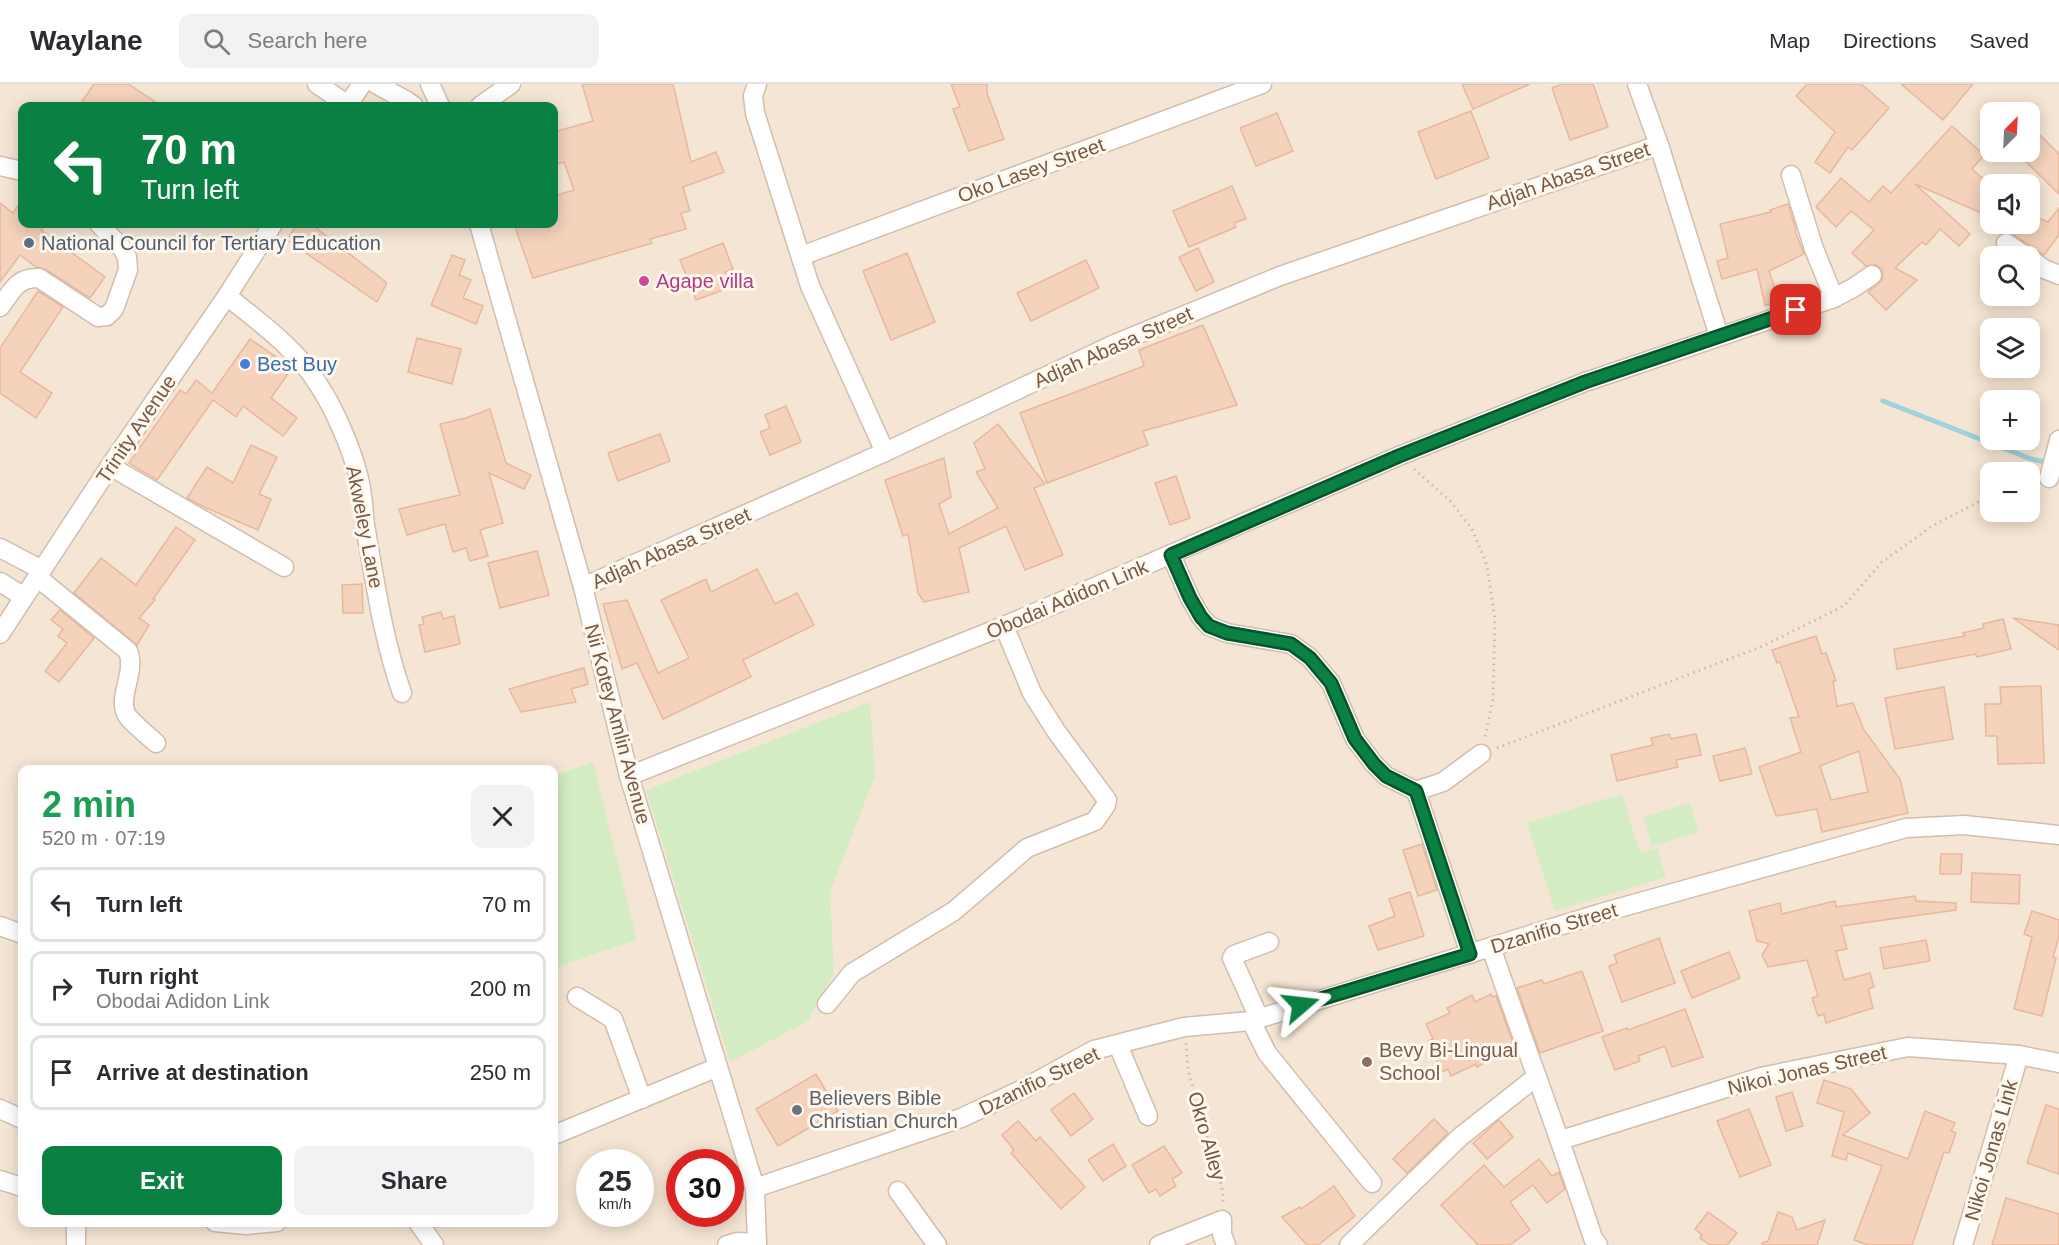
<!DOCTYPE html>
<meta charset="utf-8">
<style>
:root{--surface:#fff;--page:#f2f2f3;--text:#2b2b33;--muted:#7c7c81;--line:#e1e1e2;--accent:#0b8043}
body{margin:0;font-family:Helvetica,sans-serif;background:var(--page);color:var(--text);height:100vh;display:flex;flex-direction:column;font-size:22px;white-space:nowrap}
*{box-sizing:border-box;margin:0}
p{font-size:20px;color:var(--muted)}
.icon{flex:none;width:33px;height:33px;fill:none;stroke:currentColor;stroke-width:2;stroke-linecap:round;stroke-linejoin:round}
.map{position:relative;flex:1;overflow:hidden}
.drawer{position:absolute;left:18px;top:681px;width:540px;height:462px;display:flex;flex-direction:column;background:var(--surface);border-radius:12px;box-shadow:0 3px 15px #0003}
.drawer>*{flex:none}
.banner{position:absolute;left:18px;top:18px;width:540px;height:126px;border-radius:12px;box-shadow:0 3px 15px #0003;background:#0b8043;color:#fff;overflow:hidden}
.needle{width:39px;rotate:24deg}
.fabs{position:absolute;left:1980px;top:18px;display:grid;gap:12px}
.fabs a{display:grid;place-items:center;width:60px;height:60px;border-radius:12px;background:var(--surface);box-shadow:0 3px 15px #0003;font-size:30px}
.speed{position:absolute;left:576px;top:1065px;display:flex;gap:12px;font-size:30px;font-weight:700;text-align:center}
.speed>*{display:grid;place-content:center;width:78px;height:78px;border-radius:50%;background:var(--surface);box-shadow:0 3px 15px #0003;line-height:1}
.speed small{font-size:15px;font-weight:400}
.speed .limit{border:9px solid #d22;background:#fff;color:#111}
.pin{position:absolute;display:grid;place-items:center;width:51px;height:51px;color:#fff;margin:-26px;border-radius:12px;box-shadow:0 3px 9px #0006}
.me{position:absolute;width:66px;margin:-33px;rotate:73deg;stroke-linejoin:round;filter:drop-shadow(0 0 4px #0008)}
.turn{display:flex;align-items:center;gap:21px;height:126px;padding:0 24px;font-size:27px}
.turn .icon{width:78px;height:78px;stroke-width:2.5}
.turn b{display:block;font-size:42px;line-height:51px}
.round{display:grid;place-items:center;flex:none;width:63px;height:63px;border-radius:12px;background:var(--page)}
.overview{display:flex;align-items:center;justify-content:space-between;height:102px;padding:0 24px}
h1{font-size:36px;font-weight:700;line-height:45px;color:#1e9e55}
.action{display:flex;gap:12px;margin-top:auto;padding:12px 24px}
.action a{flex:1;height:69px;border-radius:12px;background:var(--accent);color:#fff;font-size:24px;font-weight:700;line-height:69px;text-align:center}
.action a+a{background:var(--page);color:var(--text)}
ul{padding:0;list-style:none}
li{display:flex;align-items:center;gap:18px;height:75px;margin:0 12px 9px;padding:0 12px;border:3px solid var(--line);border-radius:12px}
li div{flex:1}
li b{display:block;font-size:22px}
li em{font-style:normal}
header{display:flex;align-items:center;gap:36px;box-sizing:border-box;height:84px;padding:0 30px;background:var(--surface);border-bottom:2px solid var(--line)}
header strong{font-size:28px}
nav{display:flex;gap:33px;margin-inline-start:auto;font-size:21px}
.search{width:420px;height:54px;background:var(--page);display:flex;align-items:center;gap:15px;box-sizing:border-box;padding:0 21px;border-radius:12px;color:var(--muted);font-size:22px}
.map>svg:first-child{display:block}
.residential{fill:#f5e5d4;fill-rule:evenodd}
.green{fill:#d4ecc3}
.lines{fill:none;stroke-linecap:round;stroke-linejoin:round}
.stream{stroke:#9fd2da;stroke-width:5}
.building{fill:#f4d2bc;stroke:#e7b89c;stroke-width:1.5;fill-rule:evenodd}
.minor-casing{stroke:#d2bdae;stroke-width:21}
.path{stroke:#d9b59f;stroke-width:3;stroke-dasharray:1.5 4.5;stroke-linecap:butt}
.minor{stroke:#fff;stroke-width:18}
.route-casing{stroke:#07532c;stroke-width:15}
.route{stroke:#0b8043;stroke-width:10}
.service-dot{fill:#5c6f8a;stroke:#fff8ed;stroke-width:2}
.hotel-dot{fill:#d1479c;stroke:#fff8ed;stroke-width:2}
.shop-dot{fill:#3f7fe0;stroke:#fff8ed;stroke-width:2}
.education-dot{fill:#8d6e63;stroke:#fff8ed;stroke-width:2}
.worship-dot{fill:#6b7280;stroke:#fff8ed;stroke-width:2}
.labels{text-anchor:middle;stroke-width:6;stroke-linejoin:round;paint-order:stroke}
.street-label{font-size:20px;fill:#785949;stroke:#fff8ed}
.service-label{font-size:20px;fill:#4e5e75;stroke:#fff8ed;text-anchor:start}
.hotel-label{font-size:20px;fill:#b23c85;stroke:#fff8ed;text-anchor:start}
.shop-label{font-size:20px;fill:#366cbe;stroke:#fff8ed;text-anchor:start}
.education-label{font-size:20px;fill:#785e54;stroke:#fff8ed;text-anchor:start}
.worship-label{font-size:20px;fill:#5b616d;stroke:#fff8ed;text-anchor:start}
</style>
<header>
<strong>Waylane</strong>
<div class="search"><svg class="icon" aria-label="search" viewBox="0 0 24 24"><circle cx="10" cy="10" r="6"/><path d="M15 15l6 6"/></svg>Search here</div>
<nav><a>Map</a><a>Directions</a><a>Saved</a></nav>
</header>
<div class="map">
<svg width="2059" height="1161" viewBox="0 0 2059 1161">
<rect width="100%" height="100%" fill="#fdf4e6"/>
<path class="residential" d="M0 0H2059V1161H0ZM22 22H554V140H22ZM1990 28H2030V68H1990ZM1990 100H2030V140H1990ZM1990 172H2030V212H1990ZM1990 244H2030V284H1990ZM1990 316H2030V356H1990ZM1990 388H2030V428H1990ZM22 686H554V1138H22ZM590 1078H640V1130H590ZM680 1078H730V1130H680Z"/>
<g class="green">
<polygon points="870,618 875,692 830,808 834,889 808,937 730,978 646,706"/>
<polygon points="593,678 637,856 554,884 554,691"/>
<polygon points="1622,710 1640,769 1657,764 1666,793 1555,827 1527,739"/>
<polygon points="1690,719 1699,748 1652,762 1643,733"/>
</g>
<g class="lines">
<polyline class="stream" points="1883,317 2031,375 2050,379"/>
</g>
<g class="building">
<polygon points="94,0 128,0 162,22 79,22"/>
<polygon points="582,0 673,0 691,78 716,68 724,88 683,103 690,127 681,129 686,145 650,155 652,159 533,194 514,140 554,140 554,112 574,106 564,78 554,81 554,48 593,37"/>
<polygon points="951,0 987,0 987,9 1004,55 969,67 953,25 960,23"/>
<polygon points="1462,0 1530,0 1473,25"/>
<polygon points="1562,0 1593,0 1608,43 1570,56 1552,4"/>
<polygon points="1807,0 1861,0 1889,24 1852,66 1848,63 1830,89 1815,78 1835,48 1796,12"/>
<polygon points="1901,0 1973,0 1943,36"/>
<polygon points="1471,27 1489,74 1436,95 1418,48"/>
<polygon points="1277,29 1293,67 1256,82 1240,44"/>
<polygon points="2030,41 2059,70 2059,110 2016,68 2030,68"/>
<polygon points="1952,42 1984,71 1972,85 1990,101 1990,120 1986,131 1915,100 1970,150 1959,162 1940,145 1926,161 1922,158 1895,184 1917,196 1886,226 1868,208 1882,196 1883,191 1882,185 1876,181 1866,182 1852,169 1874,146 1851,127 1836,143 1816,123 1841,94 1869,118 1883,102 1891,109"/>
<polygon points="1232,102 1246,135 1234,139 1236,143 1189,163 1173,127"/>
<polygon points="22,116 22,140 46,140 41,146 105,193 90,214 45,185 36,183 20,171 0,198 0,119 13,129"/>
<polygon points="1788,120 1796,146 1795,147 1804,170 1769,187 1779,218 1765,221 1757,185 1722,195 1717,177 1728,174 1720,140 1771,128 1770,126"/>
<polygon points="2059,124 2059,151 2044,171 2014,151 2018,140 2030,140 2030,130 2048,138"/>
<polygon points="297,140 311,140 387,199 377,218 287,156"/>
<polygon points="723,159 733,185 725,188 731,203 696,216 680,176"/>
<polygon points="1198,164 1214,198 1196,207 1179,173"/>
<polygon points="907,169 935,238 891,256 863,187"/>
<polygon points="452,171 465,176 459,191 471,196 463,214 483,222 476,240 431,221"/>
<polygon points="1086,176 1099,204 1031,237 1017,209"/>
<polygon points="38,207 63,223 20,288 52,309 36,334 0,309 0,264"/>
<polygon points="1203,241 1237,321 1143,347 1148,361 1047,399 1020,329 1144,282 1139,266"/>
<polygon points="417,254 461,265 452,300 408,288"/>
<polygon points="250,255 292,284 271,314 297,334 283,352 243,322 236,333 213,316 157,396 129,379 180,306 186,310 196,296 212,309"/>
<polygon points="786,322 801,358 770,371 760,348 770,344 765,331"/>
<polygon points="490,325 506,379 531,391 524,405 489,389 503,439 480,446 488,472 470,477 466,464 453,468 445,440 407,451 399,425 460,411 440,340 466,334"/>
<polygon points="998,340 1045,400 1034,404 1063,471 1025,486 1006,442 959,464 969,508 924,518 918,509 908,450 903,452 885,396 944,374 951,413 939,420 949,450 998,424 976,388 985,385 974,359"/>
<polygon points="660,350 670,377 618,397 608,369"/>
<polygon points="251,361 277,373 259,410 271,415 258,446 204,423 187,414 207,383 233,399"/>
<polygon points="1176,392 1190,434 1170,441 1155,399"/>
<polygon points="176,443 195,456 153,515 155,516 139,534 149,541 137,561 74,509 101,474 136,501"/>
<polygon points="537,467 549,511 500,524 488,479"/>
<polygon points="757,485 775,520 797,509 814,541 743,576 751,593 663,635 637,579 622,585 603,520 627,516 658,589 689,574 661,516 706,495 711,508"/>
<polygon points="362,500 363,529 343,529 342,501"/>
<polygon points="60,526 94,554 59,598 45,587 67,559 58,552 63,545 51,536"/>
<polygon points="441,528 443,535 454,532 460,560 425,568 419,541 424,540 422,533"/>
<polygon points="2013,534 2059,541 2059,566"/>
<polygon points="2003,535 2011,565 1977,573 1975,570 1897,585 1894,565 1965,552 1963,549 1984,544 1983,540"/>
<path d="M1816 552 1822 570 1826 569 1836 597H1833L1837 622 1853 619 1864 646 1900 695 1908 729 1822 748 1817 725 1776 732 1759 683 1801 668 1790 634 1799 633 1780 578 1777 579 1772 566ZM1859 667 1868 708 1831 716 1820 682Z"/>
<polygon points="584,584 588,600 571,605 576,618 521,628 509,605"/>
<polygon points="2041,602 2044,679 1998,680 1997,652 1986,652 1985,620 2001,620 2000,603"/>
<polygon points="1944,603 1953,655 1895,665 1885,614"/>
<polygon points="1669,650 1671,655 1696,650 1701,671 1676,676 1678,683 1617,697 1611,671 1653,661 1651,654"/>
<polygon points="1745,664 1752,690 1720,697 1713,672"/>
<polygon points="1422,760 1437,806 1418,812 1403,766"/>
<polygon points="1941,770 1962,770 1961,790 1940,790"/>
<polygon points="1972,789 2020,791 2019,820 1971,818"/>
<polygon points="1410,808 1424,852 1378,866 1369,842 1395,832 1389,815"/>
<polygon points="1915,812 1916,817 1956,819 1956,826 1841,842 1847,865 1836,867 1844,896 1870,889 1874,903 1868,905 1873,924 1826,939 1824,930 1818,932 1812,914 1818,912 1807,876 1768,883 1762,871 1769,860 1757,857 1749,827 1780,819 1782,830 1835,817 1836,823"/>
<polygon points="2032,827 2059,836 2059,853 2053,873 2056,874 2042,932 2014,925 2032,853 2024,850"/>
<polygon points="1659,854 1675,899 1622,918 1609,882 1617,879 1614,871"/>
<polygon points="1926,856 1930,877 1884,885 1880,864"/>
<polygon points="1729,868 1740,894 1692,914 1681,887"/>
<polygon points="1582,887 1603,947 1540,969 1517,904 1542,896 1544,900"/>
<polygon points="1491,910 1492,913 1496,912 1513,959 1500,966 1502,970 1477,983 1476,980 1451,992 1448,985 1442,988 1428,957 1433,955 1426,940 1450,929 1447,924 1472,911 1475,918"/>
<polygon points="1685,925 1703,973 1672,983 1665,962 1638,972 1640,977 1615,986 1602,953 1627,944 1628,946"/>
<polygon points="816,990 838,1027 778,1062 756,1025"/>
<polygon points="1824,996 1851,1005 1870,1029 1843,1051 1908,1075 1925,1027 1955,1039 1951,1047 1956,1049 1949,1069 1944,1068 1912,1161 1868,1161 1854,1156 1882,1082 1848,1069 1846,1076 1832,1072 1844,1028 1817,1019"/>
<polygon points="1792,1008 1803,1042 1786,1047 1776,1013"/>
<polygon points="1074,1009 1093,1035 1071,1052 1051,1026"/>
<polygon points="2046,1021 2059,1025 2059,1090 2027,1079"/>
<polygon points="1749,1025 1771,1081 1740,1093 1717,1037"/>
<polygon points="1434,1035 1448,1049 1407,1089 1393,1075"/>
<polygon points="1499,1036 1513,1053 1487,1075 1473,1059"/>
<polygon points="1018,1037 1036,1057 1040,1053 1085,1103 1061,1125 1011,1069 1014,1066 1002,1051"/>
<polygon points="1113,1060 1126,1082 1103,1097 1088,1076"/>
<polygon points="1164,1062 1182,1089 1172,1095 1176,1102 1160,1112 1156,1105 1149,1109 1132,1081"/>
<polygon points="1539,1075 1552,1092 1559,1088 1565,1105 1547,1119 1533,1101 1510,1118 1530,1146 1510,1161 1478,1161 1441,1121 1484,1081 1504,1103"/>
<polygon points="1334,1102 1355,1132 1318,1161 1307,1161 1282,1133 1300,1123 1301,1125"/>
<polygon points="2006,1114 2059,1130 2059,1161 1992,1161"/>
<polygon points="1708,1128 1737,1149 1727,1161 1710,1161 1700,1154 1702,1151 1695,1145"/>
<polygon points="1778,1128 1792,1133 1797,1146 1825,1136 1817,1161 1762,1161 1762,1159 1768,1157"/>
</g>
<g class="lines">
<g class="minor-casing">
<g id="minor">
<polyline points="317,0 348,21"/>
<polyline points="376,0 407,17 414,22"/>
<polyline points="430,0 440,22"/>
<polyline points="757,0 753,12 755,29 810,202 885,368"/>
<polyline points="1637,0 1659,61 1719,252"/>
<polyline points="347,22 362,0"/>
<polyline points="480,22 511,0"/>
<polyline points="0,82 22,87"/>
<polyline points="1791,91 1814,165 1834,214"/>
<polyline points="479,140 583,503 629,692 755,1104 757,1161"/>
<polyline points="2006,159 2026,172"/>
<polyline points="801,172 1262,0"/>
<polyline points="2030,175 2044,185 2059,191"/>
<path d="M227 212C259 238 296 264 318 300 334 324 351 363 358 391 363 407 363 425 365 441 375 498 383 555 402 609"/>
<path d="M0 223C12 207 17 193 39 194L98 233 107 232 114 225 128 186 127 173 122 164 99 140"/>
<polyline points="110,382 284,483"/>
<polyline points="2049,394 2059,356"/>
<polyline points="0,464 42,486"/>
<polyline points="1171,471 1190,514 1201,533 1209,542 1227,549 1291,560 1310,574 1331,599 1355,655 1374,680 1386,692 1416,707 1443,698 1481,670"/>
<path d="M37 493 128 567C137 590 115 615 128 633 136 642 147 651 156 659"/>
<polyline points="0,498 24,513"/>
<polyline points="583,503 885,368 1117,259 1280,192 1659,61"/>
<polyline points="0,550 110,382 227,212 273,140"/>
<polyline points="629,692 1004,542 1399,372 1585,298 1834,214 1853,204 1872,191"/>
<polyline points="1416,707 1470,870"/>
<polyline points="0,842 22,850"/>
<path d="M1491 863C1524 960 1561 1056 1593 1154L1598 1161"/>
<polyline points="577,913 613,935 642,1015"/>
<polyline points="827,920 852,889 954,827 1027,764 1095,737 1106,721 1107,716 1056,647 1032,609 1004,542"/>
<polyline points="1259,934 1232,874 1234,871 1269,858"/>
<polyline points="1251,937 1267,969 1372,1099"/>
<polyline points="1118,961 1148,1032"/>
<polyline points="0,1025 22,1035"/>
<polyline points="554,1051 718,983"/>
<polyline points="1561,1056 1761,993 1908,963 2019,971 2059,979"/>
<polyline points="0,1096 22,1103"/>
<polyline points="755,1104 961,1034 1023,1005 1094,966 1184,943 1251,937 1601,829 1906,744 1964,741 2059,751"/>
<polyline points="898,1107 937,1161"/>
<polyline points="76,1138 76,1161"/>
<polyline points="215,1138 246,1141 277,1138"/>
<polyline points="418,1138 434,1161"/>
<polyline points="727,1161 737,1158 757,1159"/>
<polyline points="1159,1161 1222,1136 1222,1150 1226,1161"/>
<polyline points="1349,1161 1460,1053 1536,993"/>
<polyline points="1963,1161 2019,971"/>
</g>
</g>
<g class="path">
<polyline points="1414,385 1451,418 1472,445 1487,481 1495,536 1493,615 1485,653"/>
<polyline points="1497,664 1763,562 1844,522 1882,478 1932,442 1980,417 1990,414"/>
<polyline points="1186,959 1188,986 1223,1108 1223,1119"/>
</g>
<use href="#minor" class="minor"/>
</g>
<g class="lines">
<g class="route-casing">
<polyline id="route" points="1301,921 1470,870 1416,707 1386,692 1374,680 1355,655 1331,599 1310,574 1291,560 1227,549 1209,542 1201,533 1190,514 1171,471 1399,372 1585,298 1796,226"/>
</g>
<use href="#route" class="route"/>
</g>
<circle class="service-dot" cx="29" cy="159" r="6"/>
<circle class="hotel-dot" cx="644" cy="197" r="6"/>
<circle class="shop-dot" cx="245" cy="280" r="6"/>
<circle class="education-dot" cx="1367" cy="978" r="6"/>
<circle class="worship-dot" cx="797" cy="1026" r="6"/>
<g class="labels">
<g class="street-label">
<text transform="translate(1031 86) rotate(-20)" y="7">Oko Lasey Street</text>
<text transform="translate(1568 92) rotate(-19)" y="7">Adjah Abasa Street</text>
<text transform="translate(1113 263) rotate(-24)" y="7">Adjah Abasa Street</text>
<text transform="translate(136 345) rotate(-56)" y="7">Trinity Avenue</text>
<text transform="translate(365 443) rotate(79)" y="7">Akweley Lane</text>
<text transform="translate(671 464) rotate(-24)" y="7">Adjah Abasa Street</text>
<text transform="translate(1067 515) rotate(-23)" y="7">Obodai Adidon Link</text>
<text transform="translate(618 640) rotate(75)" y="7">Nii Kotey Amlin Avenue</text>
<text transform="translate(1554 844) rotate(-17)" y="7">Dzanifio Street</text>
<text transform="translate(1807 986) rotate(-13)" y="7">Nikoi Jonas Street</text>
<text transform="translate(1039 997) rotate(-26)" y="7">Dzanifio Street</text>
<text transform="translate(1207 1052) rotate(74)" y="7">Okro Alley</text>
<text transform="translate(1991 1066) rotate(-74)" y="7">Nikoi Jonas Link</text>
</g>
<g class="service-label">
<text x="41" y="166">National Council for Tertiary Education</text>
</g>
<g class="hotel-label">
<text x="656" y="204">Agape villa</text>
</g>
<g class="shop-label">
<text x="257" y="287">Best Buy</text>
</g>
<g class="education-label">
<text x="1379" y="973">Bevy Bi-Lingual<tspan x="1379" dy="23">School</tspan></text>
</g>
<g class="worship-label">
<text x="809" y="1021">Believers Bible<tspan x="809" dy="23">Christian Church</tspan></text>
</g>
</g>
</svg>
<div class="fabs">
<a><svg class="needle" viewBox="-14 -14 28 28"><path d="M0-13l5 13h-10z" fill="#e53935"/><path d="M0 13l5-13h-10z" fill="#7c7c81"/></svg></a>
<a><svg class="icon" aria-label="sound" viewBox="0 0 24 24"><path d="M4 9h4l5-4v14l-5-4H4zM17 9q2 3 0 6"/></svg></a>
<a><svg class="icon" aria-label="search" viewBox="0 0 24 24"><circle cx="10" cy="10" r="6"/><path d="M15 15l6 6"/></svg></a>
<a><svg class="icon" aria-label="layers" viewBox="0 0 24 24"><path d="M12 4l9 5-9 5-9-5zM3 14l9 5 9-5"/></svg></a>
<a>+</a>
<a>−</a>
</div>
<div class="speed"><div>25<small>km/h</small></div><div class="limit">30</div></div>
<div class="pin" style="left:1796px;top:226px;background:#d93025"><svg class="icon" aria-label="arrive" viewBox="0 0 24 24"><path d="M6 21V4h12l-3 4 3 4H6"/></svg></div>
<svg class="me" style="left:1301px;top:921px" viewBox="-20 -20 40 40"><path d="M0-17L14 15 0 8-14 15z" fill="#0b8043" stroke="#fff" stroke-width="4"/></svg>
<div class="banner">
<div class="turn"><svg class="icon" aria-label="left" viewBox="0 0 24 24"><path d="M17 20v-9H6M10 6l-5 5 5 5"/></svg><div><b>70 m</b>Turn left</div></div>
</div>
<section class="drawer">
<div class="overview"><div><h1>2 min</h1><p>520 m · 07:19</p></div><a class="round"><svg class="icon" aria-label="close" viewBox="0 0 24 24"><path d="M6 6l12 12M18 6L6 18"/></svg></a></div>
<ul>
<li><svg class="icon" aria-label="left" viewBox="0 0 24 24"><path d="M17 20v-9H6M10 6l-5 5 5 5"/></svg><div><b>Turn left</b></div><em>70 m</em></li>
<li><svg class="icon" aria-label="right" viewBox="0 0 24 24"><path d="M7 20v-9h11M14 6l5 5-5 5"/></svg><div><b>Turn right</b><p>Obodai Adidon Link</p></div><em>200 m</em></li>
<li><svg class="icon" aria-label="arrive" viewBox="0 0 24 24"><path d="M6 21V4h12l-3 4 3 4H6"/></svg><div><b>Arrive at destination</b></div><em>250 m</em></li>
</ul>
<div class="action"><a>Exit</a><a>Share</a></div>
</section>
</div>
